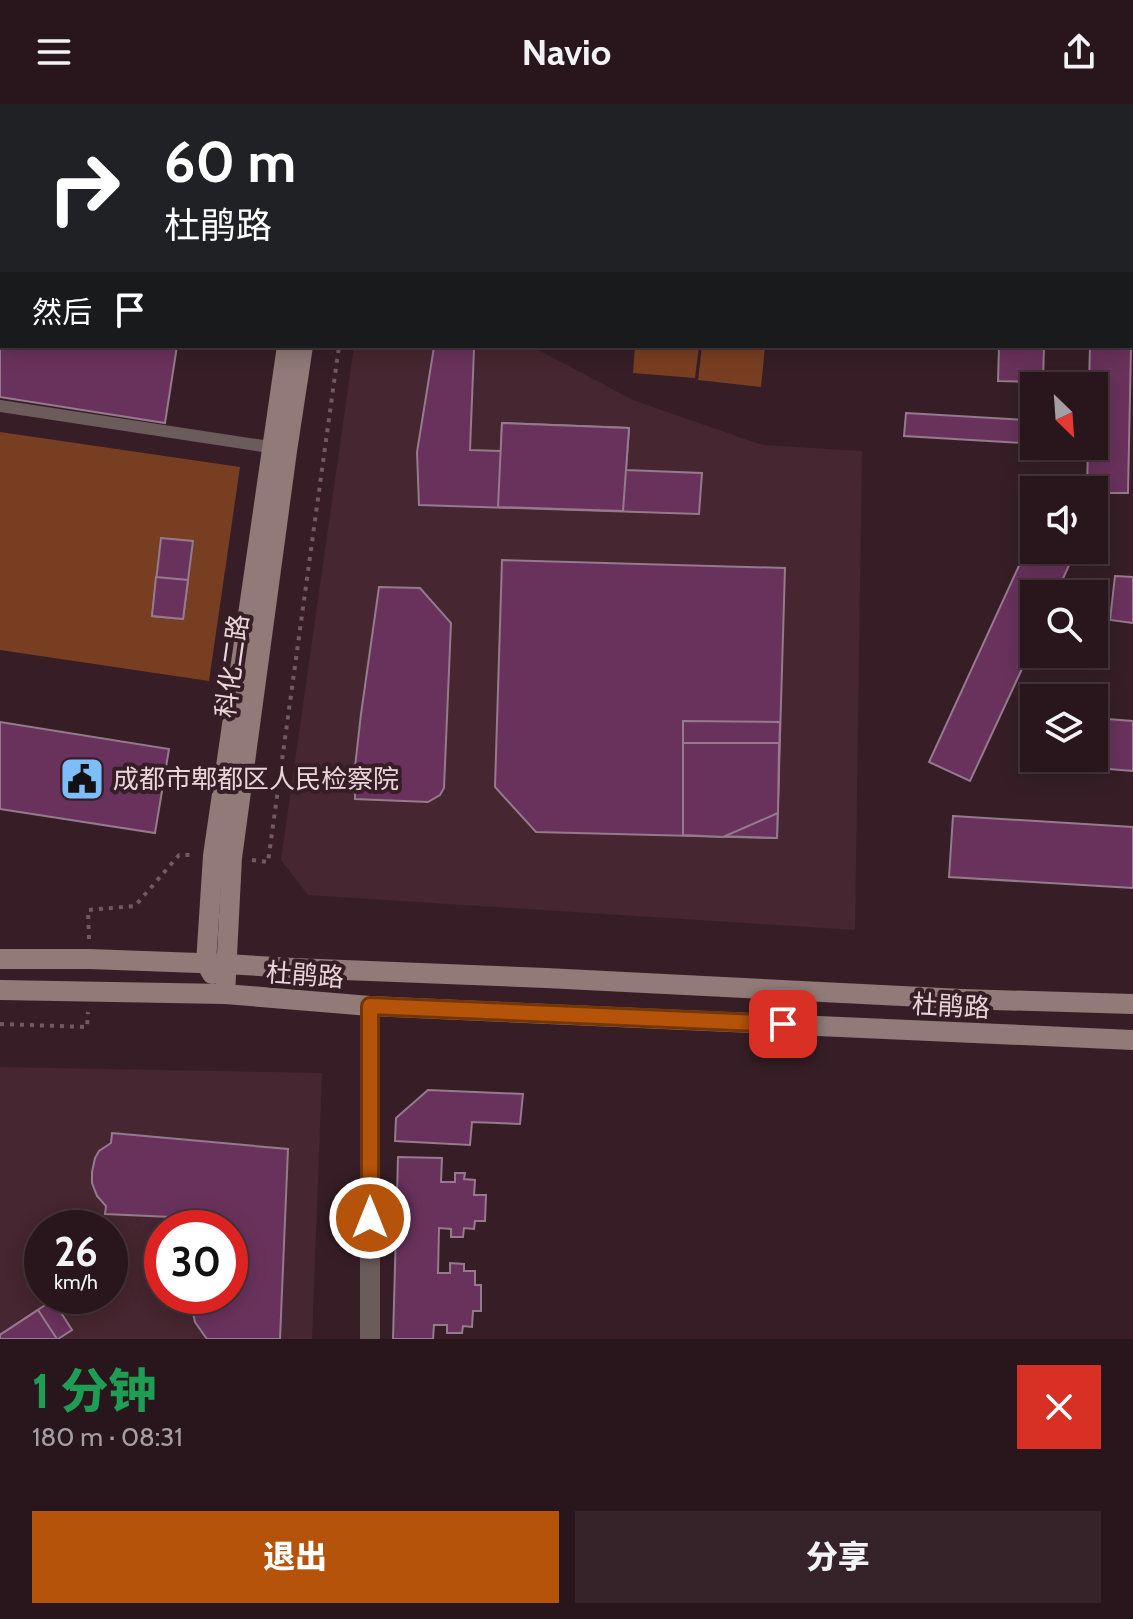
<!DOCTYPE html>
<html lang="zh">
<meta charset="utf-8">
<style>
:root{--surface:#29161c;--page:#352329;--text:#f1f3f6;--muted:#a59fa3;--line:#45353b;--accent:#b45309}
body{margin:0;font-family:Cabin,"Noto Sans SC",sans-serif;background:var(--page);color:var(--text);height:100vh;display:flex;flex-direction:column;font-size:30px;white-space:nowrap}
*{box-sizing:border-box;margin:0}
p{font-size:26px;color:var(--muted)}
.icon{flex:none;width:44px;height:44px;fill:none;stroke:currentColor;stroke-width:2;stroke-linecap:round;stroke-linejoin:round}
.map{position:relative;height:1235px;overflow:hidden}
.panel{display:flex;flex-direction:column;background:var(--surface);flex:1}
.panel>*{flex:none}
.top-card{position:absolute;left:0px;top:0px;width:1134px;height:244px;box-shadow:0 4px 20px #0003,0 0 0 2px var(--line);background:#202124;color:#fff;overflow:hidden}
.needle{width:52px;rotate:155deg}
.buttons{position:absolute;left:1020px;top:268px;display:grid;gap:16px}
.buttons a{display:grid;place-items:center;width:88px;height:88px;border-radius:0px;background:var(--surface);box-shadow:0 4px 20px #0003,0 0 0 2px var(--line);font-size:40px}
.speed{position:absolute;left:24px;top:1106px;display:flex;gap:16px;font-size:40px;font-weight:700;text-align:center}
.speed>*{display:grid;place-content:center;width:104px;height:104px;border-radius:50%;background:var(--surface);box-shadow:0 4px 20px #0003,0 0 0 2px var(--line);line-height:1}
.speed small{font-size:20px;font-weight:400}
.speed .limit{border:12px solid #d22;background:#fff;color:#111}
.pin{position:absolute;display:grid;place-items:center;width:68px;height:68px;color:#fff;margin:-34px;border-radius:16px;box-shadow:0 4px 12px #0006}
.me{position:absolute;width:88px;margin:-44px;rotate:0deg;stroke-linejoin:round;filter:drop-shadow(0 0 6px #0008)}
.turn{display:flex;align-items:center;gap:28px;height:168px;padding:0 32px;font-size:36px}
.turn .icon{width:104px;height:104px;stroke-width:2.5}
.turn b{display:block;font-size:56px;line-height:68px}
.then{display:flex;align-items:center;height:76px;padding:0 32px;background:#0003;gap:16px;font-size:30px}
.round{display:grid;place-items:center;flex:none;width:84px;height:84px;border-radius:0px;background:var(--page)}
.head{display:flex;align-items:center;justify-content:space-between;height:136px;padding:0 32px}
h1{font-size:48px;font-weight:800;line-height:60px;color:#1e9e55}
.button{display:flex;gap:16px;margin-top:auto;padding:16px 32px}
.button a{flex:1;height:92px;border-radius:0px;background:var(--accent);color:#fff;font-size:32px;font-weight:800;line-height:92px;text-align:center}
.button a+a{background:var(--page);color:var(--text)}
header{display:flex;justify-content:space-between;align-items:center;height:104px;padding:0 32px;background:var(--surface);font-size:36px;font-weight:800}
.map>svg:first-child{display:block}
.built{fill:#462630;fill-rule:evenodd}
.green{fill:#783e21}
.building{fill:#69325c;stroke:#957a8d;stroke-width:2}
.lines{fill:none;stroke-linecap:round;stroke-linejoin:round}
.path{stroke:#715a61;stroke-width:4;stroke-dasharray:4 6;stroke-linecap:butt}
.lane{stroke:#6b5c5b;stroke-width:12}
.street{stroke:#6b5c5b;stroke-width:20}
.secondary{stroke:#917a78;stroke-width:20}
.route-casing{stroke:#753606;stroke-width:20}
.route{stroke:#b45309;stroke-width:14}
.labels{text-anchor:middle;stroke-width:8;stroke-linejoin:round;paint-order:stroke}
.street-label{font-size:26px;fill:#e9d6db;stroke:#371e26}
.poi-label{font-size:26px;fill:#e9d6db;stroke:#371e26;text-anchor:start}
</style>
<header><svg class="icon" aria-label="menu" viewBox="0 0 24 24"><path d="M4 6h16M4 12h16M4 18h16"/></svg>Navio<svg class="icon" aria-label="share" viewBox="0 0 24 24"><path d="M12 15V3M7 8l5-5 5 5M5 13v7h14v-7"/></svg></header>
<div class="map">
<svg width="1133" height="1235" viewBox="0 0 1133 1235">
<rect width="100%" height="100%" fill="#371e26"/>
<g class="built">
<polygon points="354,242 531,242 633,296 762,341 862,347 855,826 308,791 281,756"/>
<path d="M0 963 322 969 312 1235H0ZM42 1124H110V1192H42ZM162 1124H230V1192H162Z"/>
</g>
<g class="green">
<polygon points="635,242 699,242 695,274 633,269"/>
<polygon points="702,242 765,242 761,283 698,276"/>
<polygon points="0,328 240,363 209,577 0,546"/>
</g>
<g class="building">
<polygon points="2,232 2,242 177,242 165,319 0,293 0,244"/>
<polygon points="999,242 1044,242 1043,278 998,277"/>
<polygon points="1090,242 1131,242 1128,389 1094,389 1094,386 1087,386 1088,342 1094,342 1094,282 1089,282"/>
<polygon points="434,243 474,245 470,346 501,347 502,319 629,324 626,366 702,369 699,410 419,401 417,348"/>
<polygon points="906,309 1026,316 1024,339 904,332"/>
<polygon points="502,319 629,324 623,407 498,403"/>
<polygon points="1034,429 1034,446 1076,446 1056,490 1034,490 1034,539 970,677 929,658"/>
<polygon points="161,434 193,437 183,515 152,512"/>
<polygon points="502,456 785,464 777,734 536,728 495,683"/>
<polygon points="1115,472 1133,473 1133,519 1110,516"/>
<polygon points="156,473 188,476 183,515 152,512"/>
<polygon points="379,483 420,484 451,519 444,684 440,691 428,698 355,695 355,663 361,610"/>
<polygon points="1094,614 1133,617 1133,667 1072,662 1072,654 1094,654"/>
<polygon points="683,617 780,618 777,734 683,731"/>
<polygon points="0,618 169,645 155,729 0,705"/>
<polygon points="683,639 779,639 778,709 723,733 683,731"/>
<polygon points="953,712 1133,723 1133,784 949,773"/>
<polygon points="428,986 523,990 520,1020 472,1018 470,1041 395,1037 396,1014"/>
<polygon points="112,1029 288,1045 280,1235 207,1235 204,1231 195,1218 189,1192 230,1192 230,1124 192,1124 193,1114 105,1110 106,1102 97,1092 92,1079 92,1068 95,1054 99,1047 111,1039"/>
<polygon points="398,1053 442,1054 441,1078 455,1078 455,1069 465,1069 464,1075 475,1076 474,1091 486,1091 485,1117 475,1117 474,1125 464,1124 463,1133 451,1133 451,1125 439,1124 438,1169 450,1169 450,1159 464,1160 464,1167 475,1167 475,1181 481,1181 481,1207 473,1207 472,1223 463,1222 462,1229 447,1229 447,1221 434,1221 433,1235 393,1235"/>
<polygon points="53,1196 72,1226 58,1235 0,1235 0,1231"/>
<polygon points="38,1206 57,1235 0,1235 0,1231"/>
</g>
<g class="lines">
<g class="path">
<polyline points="371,2 372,0"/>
<polyline points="252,756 268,758 339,242"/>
<polyline points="89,835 88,806 135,802 179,751 191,751"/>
<polyline points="0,920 87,923 88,908"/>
</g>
<polyline class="lane" points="0,302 276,344"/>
<polyline class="street" points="370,1235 370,902"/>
<g class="secondary">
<polyline points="326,2 326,0"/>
<polyline points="341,2 342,0"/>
<polyline points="0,855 89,855 226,860 293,864 546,874 962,895 1133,900"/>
<polyline points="212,870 206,859 213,752 287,242"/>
<polyline points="0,886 225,890 370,902 1133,936"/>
<polyline points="225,890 232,754 287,347 303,242"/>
</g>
</g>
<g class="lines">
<g class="route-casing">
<polyline id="route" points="370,1114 370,902 783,920"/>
</g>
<use href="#route" class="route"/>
</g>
<defs>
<g id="civic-square" transform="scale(2.3)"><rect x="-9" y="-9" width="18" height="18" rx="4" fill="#7dbef9" stroke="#371e26"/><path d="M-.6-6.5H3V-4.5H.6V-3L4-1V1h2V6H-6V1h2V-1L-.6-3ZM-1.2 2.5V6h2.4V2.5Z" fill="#111"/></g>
</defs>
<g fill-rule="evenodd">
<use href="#civic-square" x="82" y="675"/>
</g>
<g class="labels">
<g class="street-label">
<text transform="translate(232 562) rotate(-82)" y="9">科化二路</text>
<text transform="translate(305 871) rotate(4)" y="9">杜鹃路</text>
<text transform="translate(951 902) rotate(3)" y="9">杜鹃路</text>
</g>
<g class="poi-label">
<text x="113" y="684">成都市郫都区人民检察院</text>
</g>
</g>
</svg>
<div class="buttons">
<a><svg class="needle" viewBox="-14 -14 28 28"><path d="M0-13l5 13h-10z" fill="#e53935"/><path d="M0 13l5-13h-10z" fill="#a59fa3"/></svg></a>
<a><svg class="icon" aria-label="sound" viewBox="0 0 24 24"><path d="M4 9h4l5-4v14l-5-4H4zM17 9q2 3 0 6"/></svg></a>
<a><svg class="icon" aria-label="search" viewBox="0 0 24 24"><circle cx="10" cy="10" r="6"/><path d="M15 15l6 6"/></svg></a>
<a><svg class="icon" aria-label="layers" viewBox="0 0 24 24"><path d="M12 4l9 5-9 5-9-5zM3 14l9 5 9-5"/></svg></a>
</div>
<div class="speed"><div>26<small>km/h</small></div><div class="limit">30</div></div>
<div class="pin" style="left:783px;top:920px;background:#d93025"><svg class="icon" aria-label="arrive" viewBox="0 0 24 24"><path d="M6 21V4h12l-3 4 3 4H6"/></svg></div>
<svg class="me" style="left:370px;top:1114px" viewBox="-20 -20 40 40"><circle r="17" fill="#b45309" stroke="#fff" stroke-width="3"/><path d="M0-11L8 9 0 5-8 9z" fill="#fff"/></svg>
<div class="top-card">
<div class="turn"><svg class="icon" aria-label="right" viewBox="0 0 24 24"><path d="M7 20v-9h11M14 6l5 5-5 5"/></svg><div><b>60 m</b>杜鹃路</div></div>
<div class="then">然后<svg class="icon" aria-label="arrive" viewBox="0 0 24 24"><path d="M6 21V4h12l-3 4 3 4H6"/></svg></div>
</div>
</div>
<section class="panel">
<div class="head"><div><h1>1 分钟</h1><p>180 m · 08:31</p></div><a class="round" style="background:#d93025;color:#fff"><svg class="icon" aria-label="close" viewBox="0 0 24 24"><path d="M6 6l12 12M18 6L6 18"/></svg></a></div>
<div class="button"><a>退出</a><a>分享</a></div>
</section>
